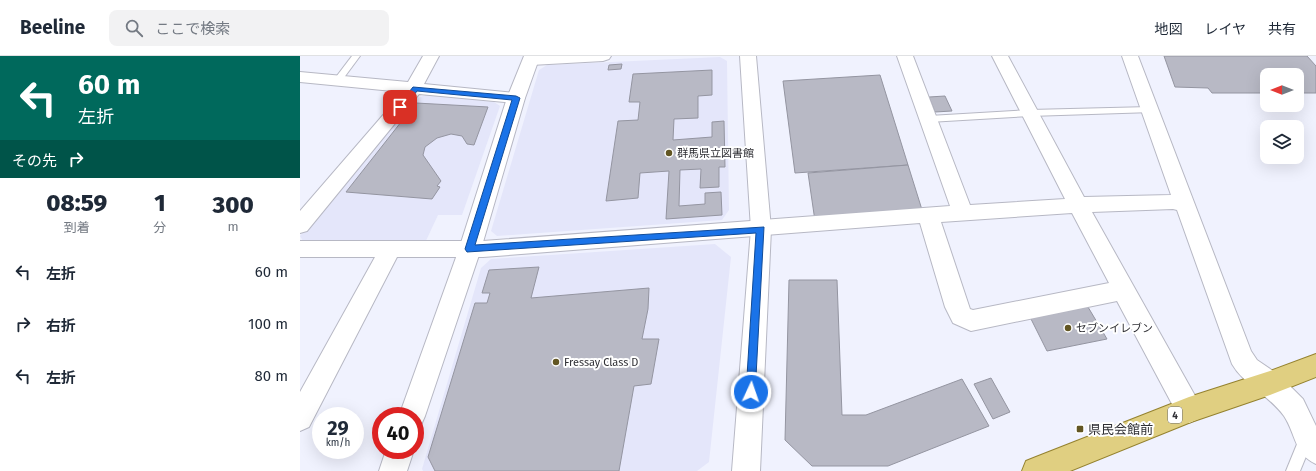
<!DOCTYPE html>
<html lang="ja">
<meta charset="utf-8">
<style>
:root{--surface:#fff;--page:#f2f2f3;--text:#1f2937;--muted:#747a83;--line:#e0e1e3}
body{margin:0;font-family:"Fira Sans","Noto Sans JP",sans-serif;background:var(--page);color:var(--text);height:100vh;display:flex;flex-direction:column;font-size:15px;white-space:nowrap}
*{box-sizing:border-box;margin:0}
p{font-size:13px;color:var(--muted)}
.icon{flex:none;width:22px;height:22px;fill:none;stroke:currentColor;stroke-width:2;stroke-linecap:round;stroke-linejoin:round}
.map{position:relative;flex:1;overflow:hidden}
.side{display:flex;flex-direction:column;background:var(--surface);width:300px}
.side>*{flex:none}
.banner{background:#00695c;color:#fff;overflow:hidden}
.needle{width:26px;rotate:270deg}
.controls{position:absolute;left:960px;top:12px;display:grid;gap:8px}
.controls a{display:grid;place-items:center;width:44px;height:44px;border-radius:8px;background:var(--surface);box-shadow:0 4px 16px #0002;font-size:20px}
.speed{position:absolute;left:12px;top:351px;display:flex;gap:8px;font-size:20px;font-weight:700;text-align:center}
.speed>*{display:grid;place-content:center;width:52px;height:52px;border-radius:50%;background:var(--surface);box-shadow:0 4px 16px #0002;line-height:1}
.speed small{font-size:10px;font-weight:400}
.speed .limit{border:6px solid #d22;background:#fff;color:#111}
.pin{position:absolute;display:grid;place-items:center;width:34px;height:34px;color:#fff;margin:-17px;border-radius:8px;box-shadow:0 2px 6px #0006}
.me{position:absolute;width:44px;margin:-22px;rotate:3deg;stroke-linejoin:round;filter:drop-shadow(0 0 3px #0008)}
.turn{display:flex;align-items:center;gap:14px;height:84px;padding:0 12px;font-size:18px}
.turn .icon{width:52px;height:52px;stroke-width:2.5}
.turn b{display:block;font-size:28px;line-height:34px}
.then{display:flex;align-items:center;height:38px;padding:0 12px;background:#0003;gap:8px;font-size:15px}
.eta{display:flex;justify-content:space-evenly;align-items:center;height:68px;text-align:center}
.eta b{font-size:24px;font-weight:800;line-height:28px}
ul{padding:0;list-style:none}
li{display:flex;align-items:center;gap:12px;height:52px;padding:0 12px}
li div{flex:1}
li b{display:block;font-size:15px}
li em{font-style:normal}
header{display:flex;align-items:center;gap:24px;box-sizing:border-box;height:56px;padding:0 20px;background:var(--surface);border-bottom:1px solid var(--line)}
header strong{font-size:19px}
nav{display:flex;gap:22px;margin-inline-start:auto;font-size:14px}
.search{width:280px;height:36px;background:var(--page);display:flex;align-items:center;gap:10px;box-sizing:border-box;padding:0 14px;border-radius:8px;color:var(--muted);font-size:15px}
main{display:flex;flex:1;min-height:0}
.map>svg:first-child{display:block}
.built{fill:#e4e6fa}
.building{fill:#b8b9c5;stroke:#9495a1}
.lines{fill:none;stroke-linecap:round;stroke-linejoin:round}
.service-casing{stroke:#b7b8c4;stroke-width:2}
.minor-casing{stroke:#b7b8c4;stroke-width:2}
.tertiary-casing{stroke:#b7b8c4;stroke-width:2}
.primary-casing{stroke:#94822f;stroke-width:2}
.service{fill:#fff;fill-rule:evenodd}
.minor{fill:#fff;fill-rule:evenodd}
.tertiary{fill:#fff;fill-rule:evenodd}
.primary{fill:#e0cf81;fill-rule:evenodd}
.route{fill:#1a73e8;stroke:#114b97}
.poi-dot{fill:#625623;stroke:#fff;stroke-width:1.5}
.labels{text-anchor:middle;stroke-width:4;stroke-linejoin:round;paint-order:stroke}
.shield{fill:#fff;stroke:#6d6d71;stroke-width:1}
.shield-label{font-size:10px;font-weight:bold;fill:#2f2f34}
.poi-label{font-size:11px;fill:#2f2f34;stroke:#fff;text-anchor:start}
.near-poi-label{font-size:13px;fill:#2f2f34;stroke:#fff;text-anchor:start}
</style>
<header>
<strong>Beeline</strong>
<div class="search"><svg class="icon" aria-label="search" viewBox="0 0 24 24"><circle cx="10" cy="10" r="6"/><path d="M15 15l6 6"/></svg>ここで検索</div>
<nav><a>地図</a><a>レイヤ</a><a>共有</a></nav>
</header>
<main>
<section class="side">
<div class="banner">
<div class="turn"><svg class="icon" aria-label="left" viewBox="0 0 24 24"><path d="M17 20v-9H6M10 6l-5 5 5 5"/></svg><div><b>60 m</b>左折</div></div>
<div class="then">その先<svg class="icon" aria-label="right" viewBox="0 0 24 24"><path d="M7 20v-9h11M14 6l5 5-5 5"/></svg></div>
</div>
<div class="eta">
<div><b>08:59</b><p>到着</p></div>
<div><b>1</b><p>分</p></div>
<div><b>300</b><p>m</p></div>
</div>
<ul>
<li><svg class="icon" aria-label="left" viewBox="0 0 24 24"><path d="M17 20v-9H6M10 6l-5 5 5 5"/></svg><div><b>左折</b></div><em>60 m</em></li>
<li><svg class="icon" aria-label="right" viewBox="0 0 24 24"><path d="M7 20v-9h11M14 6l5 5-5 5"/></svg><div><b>右折</b></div><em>100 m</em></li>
<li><svg class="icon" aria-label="left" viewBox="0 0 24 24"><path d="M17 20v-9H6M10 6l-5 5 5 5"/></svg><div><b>左折</b></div><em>80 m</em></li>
</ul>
</section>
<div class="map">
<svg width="1016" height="415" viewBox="0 0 1016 415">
<rect width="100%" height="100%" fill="#f0f2fe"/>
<g class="built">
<polygon points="420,1 427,5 429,154 422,164 197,180 191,175 239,14 247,9"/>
<polygon points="126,39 194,46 200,50 162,159 138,159 124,189 3,185 0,180 114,43"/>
<polygon points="415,188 431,201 409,406 397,415 123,415 122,413 181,212 191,203"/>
</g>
<g class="building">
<polygon points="864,0 1007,0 1016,10 1016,37 997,37 997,19 967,19 967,37 912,37 908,32 875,31"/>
<polygon points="322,8 321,13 308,14 309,9"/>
<polygon points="412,14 412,39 398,40 398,62 374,63 373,84 412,81 412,66 424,65 425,111 419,111 419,131 400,132 401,113 380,114 379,150 405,148 405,137 421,136 422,159 366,163 369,115 340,117 338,142 306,145 318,65 338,64 340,46 329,46 333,18"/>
<polygon points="580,19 608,109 495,117 483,25"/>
<polygon points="645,40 652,55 635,56 629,41"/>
<polygon points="116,47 188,51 174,89 167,88 162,80 151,78 137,82 125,91 123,99 141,125 137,130 140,131 132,143 46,136"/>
<polygon points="608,109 623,157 515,165 508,117"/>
<polygon points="239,211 231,242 349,232 348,253 342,283 359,283 351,328 334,330 319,415 135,415 128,401 175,247 187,247 190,237 182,237 189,214"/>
<polygon points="489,224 537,224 542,359 566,359 662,323 689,370 588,410 512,410 485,384"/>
<polygon points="788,251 807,283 747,295 730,261"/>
<polygon points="691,322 710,356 693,363 674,328"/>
</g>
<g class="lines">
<g class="service-casing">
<g id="service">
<polygon points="52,0 60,0 40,27 34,27 33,25"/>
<polygon points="850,51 853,52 853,56 730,60 629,66 625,63 629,60 730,54"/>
<polygon points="1007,374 1012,376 1014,381 1000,415 986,415 1002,376"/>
</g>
</g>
<g class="minor-casing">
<g id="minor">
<polygon points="123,0 139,0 124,28 216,37 222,38 225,42 222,46 216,47 119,38 7,175 0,177 0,155 103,36 0,26 0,16 108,26"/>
<polygon points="228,0 311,0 309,3 303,5 231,9 225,7 223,4"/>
<path d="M597 0H613L670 149 765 143 692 0H708L784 141 871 139 822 0H838L951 295 957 304 979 319 1003 343 1016 370V408C994 398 996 378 984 360 969 339 944 329 932 308L877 154 873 153 792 156 898 345 902 354 898 363 889 367 880 363 817 245 671 275 653 267 645 251 620 167 183 201H97L9 371 0 375V336L75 201H0V185H183L650 150ZM772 157 809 227 673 254 670 253 641 166Z"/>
</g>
</g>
<g class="tertiary-casing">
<g id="tertiary">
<polygon points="224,0 240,0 225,42 181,193 125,360 121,369 115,372 115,360 99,360 159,193 207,42"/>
<polygon points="440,0 456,0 471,173 460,415 432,415 451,173"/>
<polygon points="86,394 114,394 107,415 79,415"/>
</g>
</g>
<g class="primary-casing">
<polygon id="primary" points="1016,298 1016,321 970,339 891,366 770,415 722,415 726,405 736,401 889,341 970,315"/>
</g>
<use href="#service" class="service"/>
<use href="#minor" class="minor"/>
<use href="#tertiary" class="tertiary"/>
<use href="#primary" class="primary"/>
</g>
<polygon class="route" points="113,31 216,40 220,42 175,189 464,171 455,339 451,341 447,339 446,336 456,177 167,196 165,193 212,44 117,35 103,53 98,53 98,50"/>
<g class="poi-dot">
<circle cx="369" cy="97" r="4"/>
<circle cx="768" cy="272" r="4"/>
<circle cx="256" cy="306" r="4"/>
<rect x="776" y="369" width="8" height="8" rx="2"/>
</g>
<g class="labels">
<rect class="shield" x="868" y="351" width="14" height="16" rx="3"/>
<g class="shield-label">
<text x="875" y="363">4</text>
</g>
<g class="poi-label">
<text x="377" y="101">群馬県立図書館</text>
<text x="776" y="276">セブンイレブン</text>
<text x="264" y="310">Fressay Class D</text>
</g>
<g class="near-poi-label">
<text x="788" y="378">県民会館前</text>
</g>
</g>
</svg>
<div class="controls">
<a><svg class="needle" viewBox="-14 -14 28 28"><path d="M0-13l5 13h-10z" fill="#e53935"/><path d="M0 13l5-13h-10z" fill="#747a83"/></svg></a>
<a><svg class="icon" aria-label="layers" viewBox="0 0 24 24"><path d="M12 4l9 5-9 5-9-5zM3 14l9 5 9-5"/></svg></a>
</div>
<div class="speed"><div>29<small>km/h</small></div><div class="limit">40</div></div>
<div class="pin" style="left:100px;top:51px;background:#d93025"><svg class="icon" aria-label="arrive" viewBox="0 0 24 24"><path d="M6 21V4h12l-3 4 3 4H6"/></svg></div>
<svg class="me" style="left:451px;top:336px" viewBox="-20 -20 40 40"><circle r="17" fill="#1a73e8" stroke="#fff" stroke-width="3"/><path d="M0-11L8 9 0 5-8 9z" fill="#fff"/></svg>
</div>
</main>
